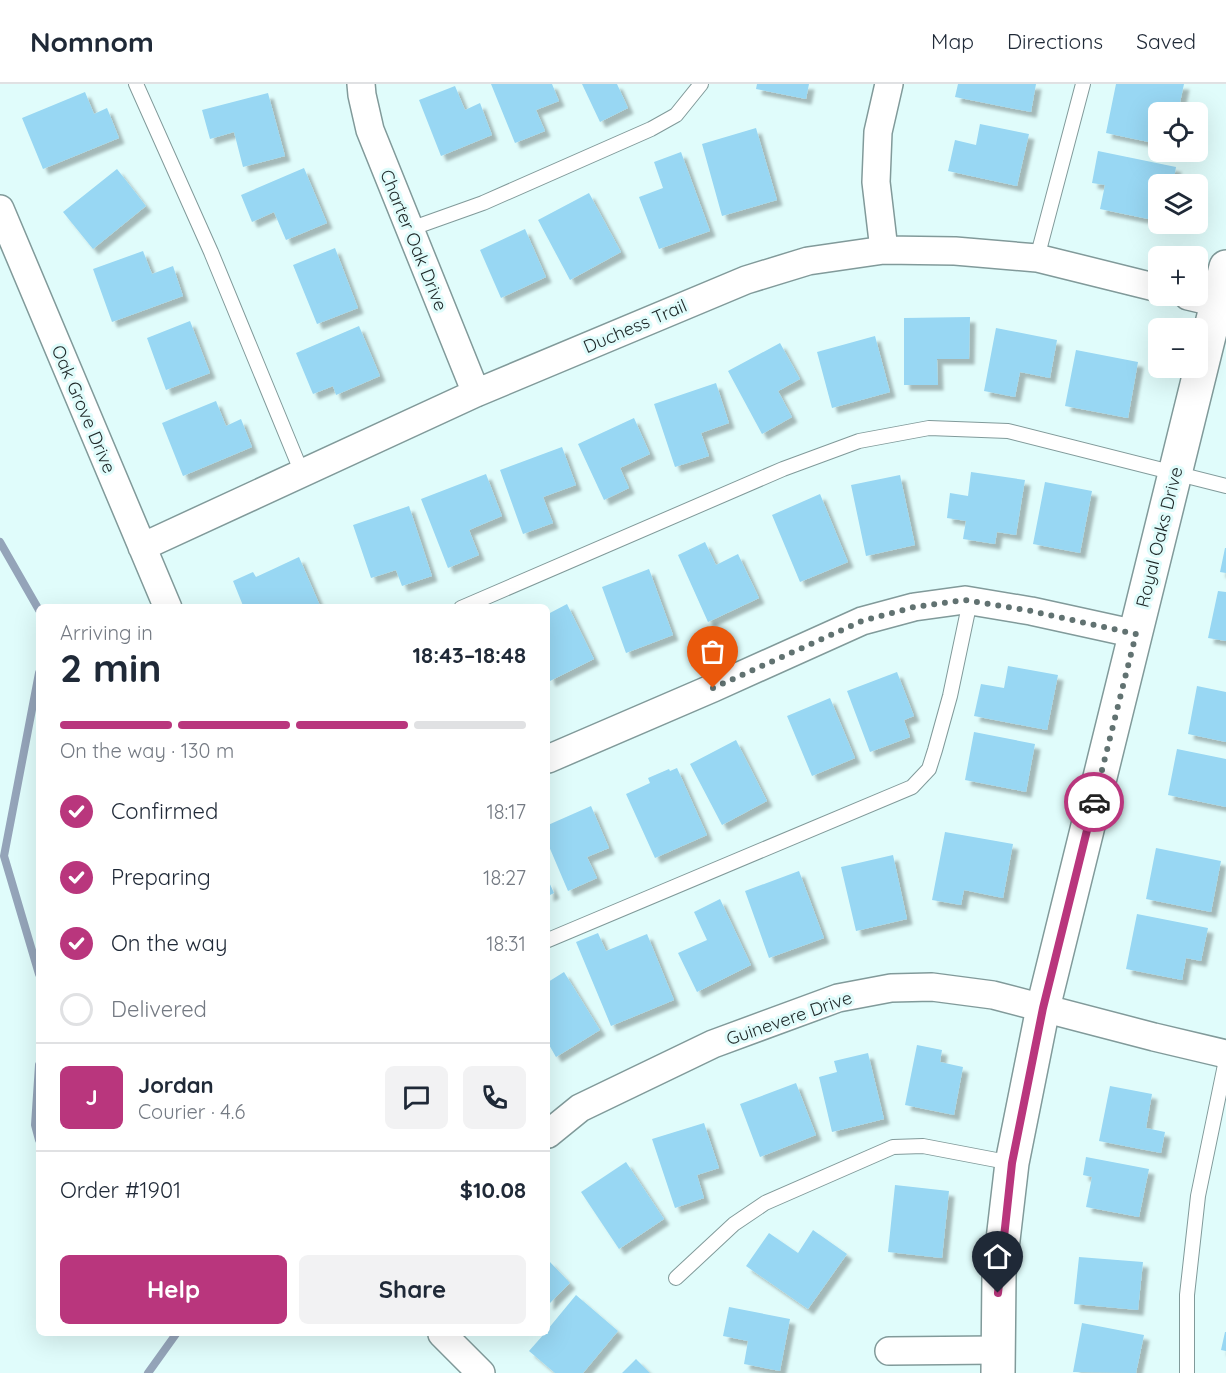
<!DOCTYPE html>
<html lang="en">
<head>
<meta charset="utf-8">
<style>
	:root { --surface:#fff; --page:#f2f2f3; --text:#1f2937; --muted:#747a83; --line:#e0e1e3; --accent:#b9367d }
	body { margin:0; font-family:Quicksand,sans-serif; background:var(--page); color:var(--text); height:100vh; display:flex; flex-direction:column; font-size:22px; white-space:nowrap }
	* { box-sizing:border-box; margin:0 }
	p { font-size:20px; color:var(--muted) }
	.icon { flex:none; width:33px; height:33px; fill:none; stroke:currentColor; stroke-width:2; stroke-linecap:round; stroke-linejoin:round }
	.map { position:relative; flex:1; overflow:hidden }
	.side { position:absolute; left:36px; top:520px; width:514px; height:732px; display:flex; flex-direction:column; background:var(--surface); border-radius:9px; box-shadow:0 6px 24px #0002 }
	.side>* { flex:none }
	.controls { position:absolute; left:1148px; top:18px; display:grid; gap:12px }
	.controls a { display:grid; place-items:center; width:60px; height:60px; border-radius:9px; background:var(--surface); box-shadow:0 6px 24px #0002; font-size:30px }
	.pin { position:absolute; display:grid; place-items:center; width:51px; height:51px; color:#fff; margin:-62px -26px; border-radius:50% 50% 50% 0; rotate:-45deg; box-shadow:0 0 6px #0007 }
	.pin .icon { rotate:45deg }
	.courier { position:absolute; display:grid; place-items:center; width:60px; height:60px; margin:-30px; border:4px solid #b9367d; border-radius:50%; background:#fff; color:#222; box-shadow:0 2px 8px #0007 }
	.summary em { font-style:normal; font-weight:700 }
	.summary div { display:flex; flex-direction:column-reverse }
	.summary { display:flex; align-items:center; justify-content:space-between; height:102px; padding:0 24px }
	h1 { font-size:39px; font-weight:700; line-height:45px }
	.bar { display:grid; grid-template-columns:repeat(4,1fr); gap:9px 6px; align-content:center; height:72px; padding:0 24px }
	.bar i { height:8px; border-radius:4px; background:var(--line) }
	.bar .current { background:var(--accent) }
	.bar p { grid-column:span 4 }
	.line { display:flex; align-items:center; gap:15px; padding:0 24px; border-top:2px solid var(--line) }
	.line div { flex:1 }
	.round { display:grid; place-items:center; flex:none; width:63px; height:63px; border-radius:9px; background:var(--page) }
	ol { padding:0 24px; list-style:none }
	li { display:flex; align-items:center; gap:18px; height:66px }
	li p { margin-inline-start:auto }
	li .icon { padding:6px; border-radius:50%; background:var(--accent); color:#fff; stroke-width:4 }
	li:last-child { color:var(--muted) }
	li i { width:33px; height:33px; border:3px solid var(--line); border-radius:50% }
	.cta { display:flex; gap:12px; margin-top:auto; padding:12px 24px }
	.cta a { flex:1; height:69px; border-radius:9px; background:var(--accent); color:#fff; font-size:24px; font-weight:700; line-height:69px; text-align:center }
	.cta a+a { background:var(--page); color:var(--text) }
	header { display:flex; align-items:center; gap:36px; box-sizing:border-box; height:84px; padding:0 30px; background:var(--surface); border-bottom:2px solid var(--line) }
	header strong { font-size:28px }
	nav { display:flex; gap:33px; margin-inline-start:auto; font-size:21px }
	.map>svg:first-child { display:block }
</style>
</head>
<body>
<header>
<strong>Nomnom</strong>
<nav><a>Map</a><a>Directions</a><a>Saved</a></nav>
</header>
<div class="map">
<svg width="1226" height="1289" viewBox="0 0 1226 1289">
	<defs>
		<filter id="shadow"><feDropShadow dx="5.5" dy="5.5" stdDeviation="1.5" flood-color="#0004"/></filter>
	</defs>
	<rect width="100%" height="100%" fill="#e0fcfb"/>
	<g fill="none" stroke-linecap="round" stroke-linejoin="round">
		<path stroke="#94a4b9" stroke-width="8" d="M 0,458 L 39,526
			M 39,589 L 4,772 L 39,890
			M 39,981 L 35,1041 L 39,1056
			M 148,1289 L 176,1250"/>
	</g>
	<path fill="#98d7f3" filter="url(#shadow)" d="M 491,0 L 552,0 L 559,17 L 536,26 L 545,47 L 515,59 Z
		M 582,0 L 617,0 L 628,24 L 600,38 Z
		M 757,0 L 809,0 L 806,15 L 756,5 Z
		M 958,0 L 1036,0 L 1031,28 L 955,13 Z
		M 1116,0 L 1184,0 L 1178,28 L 1158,28 L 1158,60 L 1106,49 Z
		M 455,2 L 465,26 L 480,19 L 492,51 L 441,72 L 419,16 Z
		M 85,8 L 94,30 L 107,24 L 119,54 L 43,85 L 22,34 Z
		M 268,9 L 285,72 L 243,83 L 234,48 L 210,55 L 202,26 Z
		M 980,40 L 1029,50 L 1017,102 L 948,87 L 955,56 L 976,61 Z
		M 756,44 L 777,116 L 722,132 L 702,60 Z
		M 1098,67 L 1176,83 L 1173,100 L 1158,100 L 1158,137 L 1100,125 L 1105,101 L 1092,99 Z
		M 681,68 L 710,147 L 659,165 L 639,113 L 663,104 L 654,78 Z
		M 304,84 L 327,139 L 286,156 L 274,128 L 252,138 L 241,111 Z
		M 117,85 L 146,122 L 93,165 L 63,128 Z
		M 589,109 L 621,168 L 570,196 L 538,136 Z
		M 525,145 L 546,193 L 501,214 L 480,166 Z
		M 335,164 L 358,224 L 317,240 L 293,181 Z
		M 143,167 L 152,190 L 173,182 L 183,212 L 112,238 L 93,185 Z
		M 970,233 L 969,275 L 937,275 L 938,301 L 904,301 L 904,234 Z
		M 190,237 L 210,289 L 166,306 L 147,254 Z
		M 359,242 L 380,292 L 336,311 L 333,302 L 313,310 L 296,269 Z
		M 996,244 L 1057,256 L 1050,294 L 1020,288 L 1015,313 L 984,307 Z
		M 875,252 L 890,308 L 832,324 L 817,268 Z
		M 780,259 L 800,295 L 778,307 L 792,333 L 762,350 L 728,287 Z
		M 1076,266 L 1138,278 L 1128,334 L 1065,322 Z
		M 716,299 L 729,339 L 701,349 L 709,372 L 675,383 L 654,320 Z
		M 216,317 L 226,342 L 241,335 L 252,363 L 183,392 L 162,339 Z
		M 634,334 L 650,370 L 620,384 L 629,404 L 604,416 L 578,360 Z
		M 562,363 L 576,401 L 543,413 L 553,439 L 523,450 L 500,386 Z
		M 971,388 L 1025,396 L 1016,451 L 997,448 L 995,460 L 963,455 L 966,437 L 947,434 L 950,409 L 968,412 Z
		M 486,390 L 502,432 L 469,446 L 479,471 L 448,484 L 421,415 Z
		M 900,391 L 915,461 L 866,472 L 851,401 Z
		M 1045,398 L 1092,407 L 1080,469 L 1033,460 Z
		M 820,410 L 848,478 L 800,498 L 772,431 Z
		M 409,422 L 432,492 L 402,502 L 396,486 L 371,494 L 353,441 Z
		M 705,458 L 716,481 L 738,470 L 759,514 L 708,538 L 678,471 Z
		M 1225,464 L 1226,464 L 1226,489 L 1220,488 Z
		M 299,473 L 321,524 L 244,524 L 233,497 L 253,488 L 256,493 Z
		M 649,485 L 673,551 L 626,569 L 602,503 Z
		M 1218,507 L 1226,508 L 1226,557 L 1208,554 Z
		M 567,520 L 594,575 L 550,597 L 548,591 L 548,530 Z
		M 1008,582 L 1058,591 L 1047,646 L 974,632 L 981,600 L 1004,604 Z
		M 897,588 L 914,632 L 904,636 L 910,653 L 870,668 L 847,607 Z
		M 1197,602 L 1226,608 L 1226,658 L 1188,650 Z
		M 830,614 L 855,674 L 812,692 L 787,632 Z
		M 974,648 L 1035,660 L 1026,708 L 965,696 Z
		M 736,656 L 767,717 L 722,741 L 690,680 Z
		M 1177,665 L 1226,675 L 1226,723 L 1168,711 Z
		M 677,684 L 707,751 L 655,774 L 626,710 L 650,699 L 648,694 L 669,685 L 670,687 Z
		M 591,722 L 609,764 L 587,773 L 597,794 L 568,807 L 548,760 L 548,741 Z
		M 945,748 L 1013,760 L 1003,814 L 964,806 L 961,821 L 932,816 Z
		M 1156,764 L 1221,777 L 1211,828 L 1146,815 Z
		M 893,771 L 907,835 L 856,847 L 841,783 Z
		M 799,787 L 824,854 L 769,874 L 745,807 Z
		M 548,796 L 554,809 L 548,812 Z
		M 720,815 L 751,881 L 697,908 L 678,869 L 707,856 L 694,828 Z
		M 1137,830 L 1208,844 L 1201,877 L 1186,874 L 1182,896 L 1126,885 Z
		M 598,849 L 606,867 L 647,850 L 674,916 L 611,942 L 576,858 Z
		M 564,888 L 600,946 L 556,973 L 548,959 L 548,898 Z
		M 917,961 L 942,966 L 940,978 L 963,983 L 954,1031 L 905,1021 Z
		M 868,969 L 884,1035 L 832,1048 L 819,993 L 837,988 L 834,977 Z
		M 796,999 L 816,1051 L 760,1073 L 740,1020 Z
		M 1110,1002 L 1152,1010 L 1146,1044 L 1165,1048 L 1161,1069 L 1099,1057 Z
		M 704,1039 L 719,1084 L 697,1091 L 704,1114 L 675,1124 L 652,1055 Z
		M 1086,1073 L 1149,1085 L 1139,1133 L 1086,1123 L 1092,1093 L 1083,1091 Z
		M 626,1078 L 664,1135 L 619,1165 L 581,1108 Z
		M 895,1101 L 949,1107 L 942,1174 L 888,1168 Z
		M 813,1146 L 847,1170 L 808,1225 L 746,1182 L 769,1149 L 798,1169 Z
		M 1079,1173 L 1143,1178 L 1138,1226 L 1074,1220 Z
		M 549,1177 L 570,1199 L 548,1221 L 548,1178 Z
		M 576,1211 L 618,1247 L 583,1289 L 555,1289 L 529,1267 L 544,1250 L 548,1250 L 548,1245 Z
		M 729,1223 L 790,1235 L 780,1287 L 744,1280 L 748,1257 L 723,1252 Z
		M 1082,1239 L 1144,1251 L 1136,1289 L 1073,1288 Z
		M 1225,1248 L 1226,1248 L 1226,1267 L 1221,1266 Z
		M 636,1275 L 650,1289 L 622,1289 Z"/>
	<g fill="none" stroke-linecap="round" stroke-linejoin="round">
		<g stroke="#819a9a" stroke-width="16">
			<path id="service" d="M 136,0 L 211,168 L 302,389
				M 410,145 L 483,119 L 651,45 L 676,31 L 701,0
				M 1037,174 L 1083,0
				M 461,524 L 783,385 L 859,357 L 929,344 L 1008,347 L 1226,402
				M 548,856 L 912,703 L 929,685 L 935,666 L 950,612 L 970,517
				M 676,1194 L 734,1140 L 765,1119 L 893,1063 L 923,1062 L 1012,1079
				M 1187,1289 L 1187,1211 L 1198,1112 L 1226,976"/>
		</g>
		<g stroke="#819a9a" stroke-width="30">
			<path id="minor" d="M 361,0 L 362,11 L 370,46 L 476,309
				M 0,125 L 168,524
				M 884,166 L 876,98 L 878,48 L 889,0
				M 1188,212 L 1226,221
				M 142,463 L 476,309 L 746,196 L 808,177 L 884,166 L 955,167 L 1037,174 L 1158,204
				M 548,675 L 713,604 L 862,537 L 914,523 L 965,516 L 1031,527 L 1136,550
				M 548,1050 L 580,1024 L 713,960 L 838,914 L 891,904 L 932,903 L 993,911 L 1154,953 L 1226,970
				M 442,1250 L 481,1289
				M 889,1267 L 997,1266"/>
		</g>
		<g stroke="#819a9a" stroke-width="36">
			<path id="tertiary" d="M 998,1289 L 999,1190 L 1012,1079 L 1043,924 L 1226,183"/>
		</g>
		<use href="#service" stroke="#fff" stroke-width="14"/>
		<use href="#minor" stroke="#fff" stroke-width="27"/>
		<use href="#tertiary" stroke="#fff" stroke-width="33"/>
	</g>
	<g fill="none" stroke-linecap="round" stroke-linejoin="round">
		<path stroke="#617271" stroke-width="6" stroke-dasharray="0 10.8" d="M 713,604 L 862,537 L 914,523 L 964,516 L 1031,527 L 1136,550 L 1094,718"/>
		<path stroke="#b9367d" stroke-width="8" d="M 998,1209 L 1012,1079 L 1043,924 L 1094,718"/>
	</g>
	<g text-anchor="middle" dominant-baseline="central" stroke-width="6" stroke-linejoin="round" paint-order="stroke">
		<g font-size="18" fill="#1d2727" stroke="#e0fcfb">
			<text transform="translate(414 156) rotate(68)">Charter Oak Drive</text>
			<text transform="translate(635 242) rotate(-23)">Duchess Trail</text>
			<text transform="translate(84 325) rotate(67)">Oak Grove Drive</text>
			<text transform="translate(1159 453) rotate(-76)">Royal Oaks Drive</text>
			<text transform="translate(789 934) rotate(-19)">Guinevere Drive</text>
		</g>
	</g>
</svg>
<div class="controls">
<a><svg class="icon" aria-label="locate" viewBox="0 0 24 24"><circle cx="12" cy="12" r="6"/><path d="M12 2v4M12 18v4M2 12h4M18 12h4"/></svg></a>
<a><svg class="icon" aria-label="layers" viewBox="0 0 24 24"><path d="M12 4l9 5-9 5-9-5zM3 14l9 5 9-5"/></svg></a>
<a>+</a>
<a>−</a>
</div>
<div class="pin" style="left:713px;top:604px;background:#ea580c"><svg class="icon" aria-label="bag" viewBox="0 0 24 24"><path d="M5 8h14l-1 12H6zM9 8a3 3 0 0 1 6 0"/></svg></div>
<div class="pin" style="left:998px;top:1209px;background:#1f2937"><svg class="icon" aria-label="home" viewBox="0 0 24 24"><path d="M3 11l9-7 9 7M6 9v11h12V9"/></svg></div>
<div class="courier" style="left:1094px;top:718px"><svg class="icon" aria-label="car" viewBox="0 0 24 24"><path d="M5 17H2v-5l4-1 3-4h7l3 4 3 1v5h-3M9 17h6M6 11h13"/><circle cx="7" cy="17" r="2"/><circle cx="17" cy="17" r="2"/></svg></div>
<section class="side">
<div class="summary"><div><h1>2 min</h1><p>Arriving in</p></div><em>18:43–18:48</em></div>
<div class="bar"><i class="current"></i><i class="current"></i><i class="current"></i><i></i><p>On the way · 130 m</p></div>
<ol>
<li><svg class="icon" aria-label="check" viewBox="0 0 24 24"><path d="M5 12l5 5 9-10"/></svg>Confirmed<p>18:17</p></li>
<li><svg class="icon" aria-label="check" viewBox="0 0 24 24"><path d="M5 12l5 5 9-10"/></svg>Preparing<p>18:27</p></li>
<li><svg class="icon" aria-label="check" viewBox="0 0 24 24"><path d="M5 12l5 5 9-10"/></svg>On the way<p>18:31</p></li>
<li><i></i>Delivered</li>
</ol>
<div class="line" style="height:108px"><b class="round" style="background:var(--accent);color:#fff">J</b><div><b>Jordan</b><p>Courier · 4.6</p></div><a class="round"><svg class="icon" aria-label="chat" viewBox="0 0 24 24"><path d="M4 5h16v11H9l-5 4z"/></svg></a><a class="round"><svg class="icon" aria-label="phone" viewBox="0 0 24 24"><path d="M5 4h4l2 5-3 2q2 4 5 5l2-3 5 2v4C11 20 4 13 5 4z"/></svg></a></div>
<div class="line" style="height:78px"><div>Order #1901</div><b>$10.08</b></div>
<div class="cta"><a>Help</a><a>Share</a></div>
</section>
</div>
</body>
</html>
